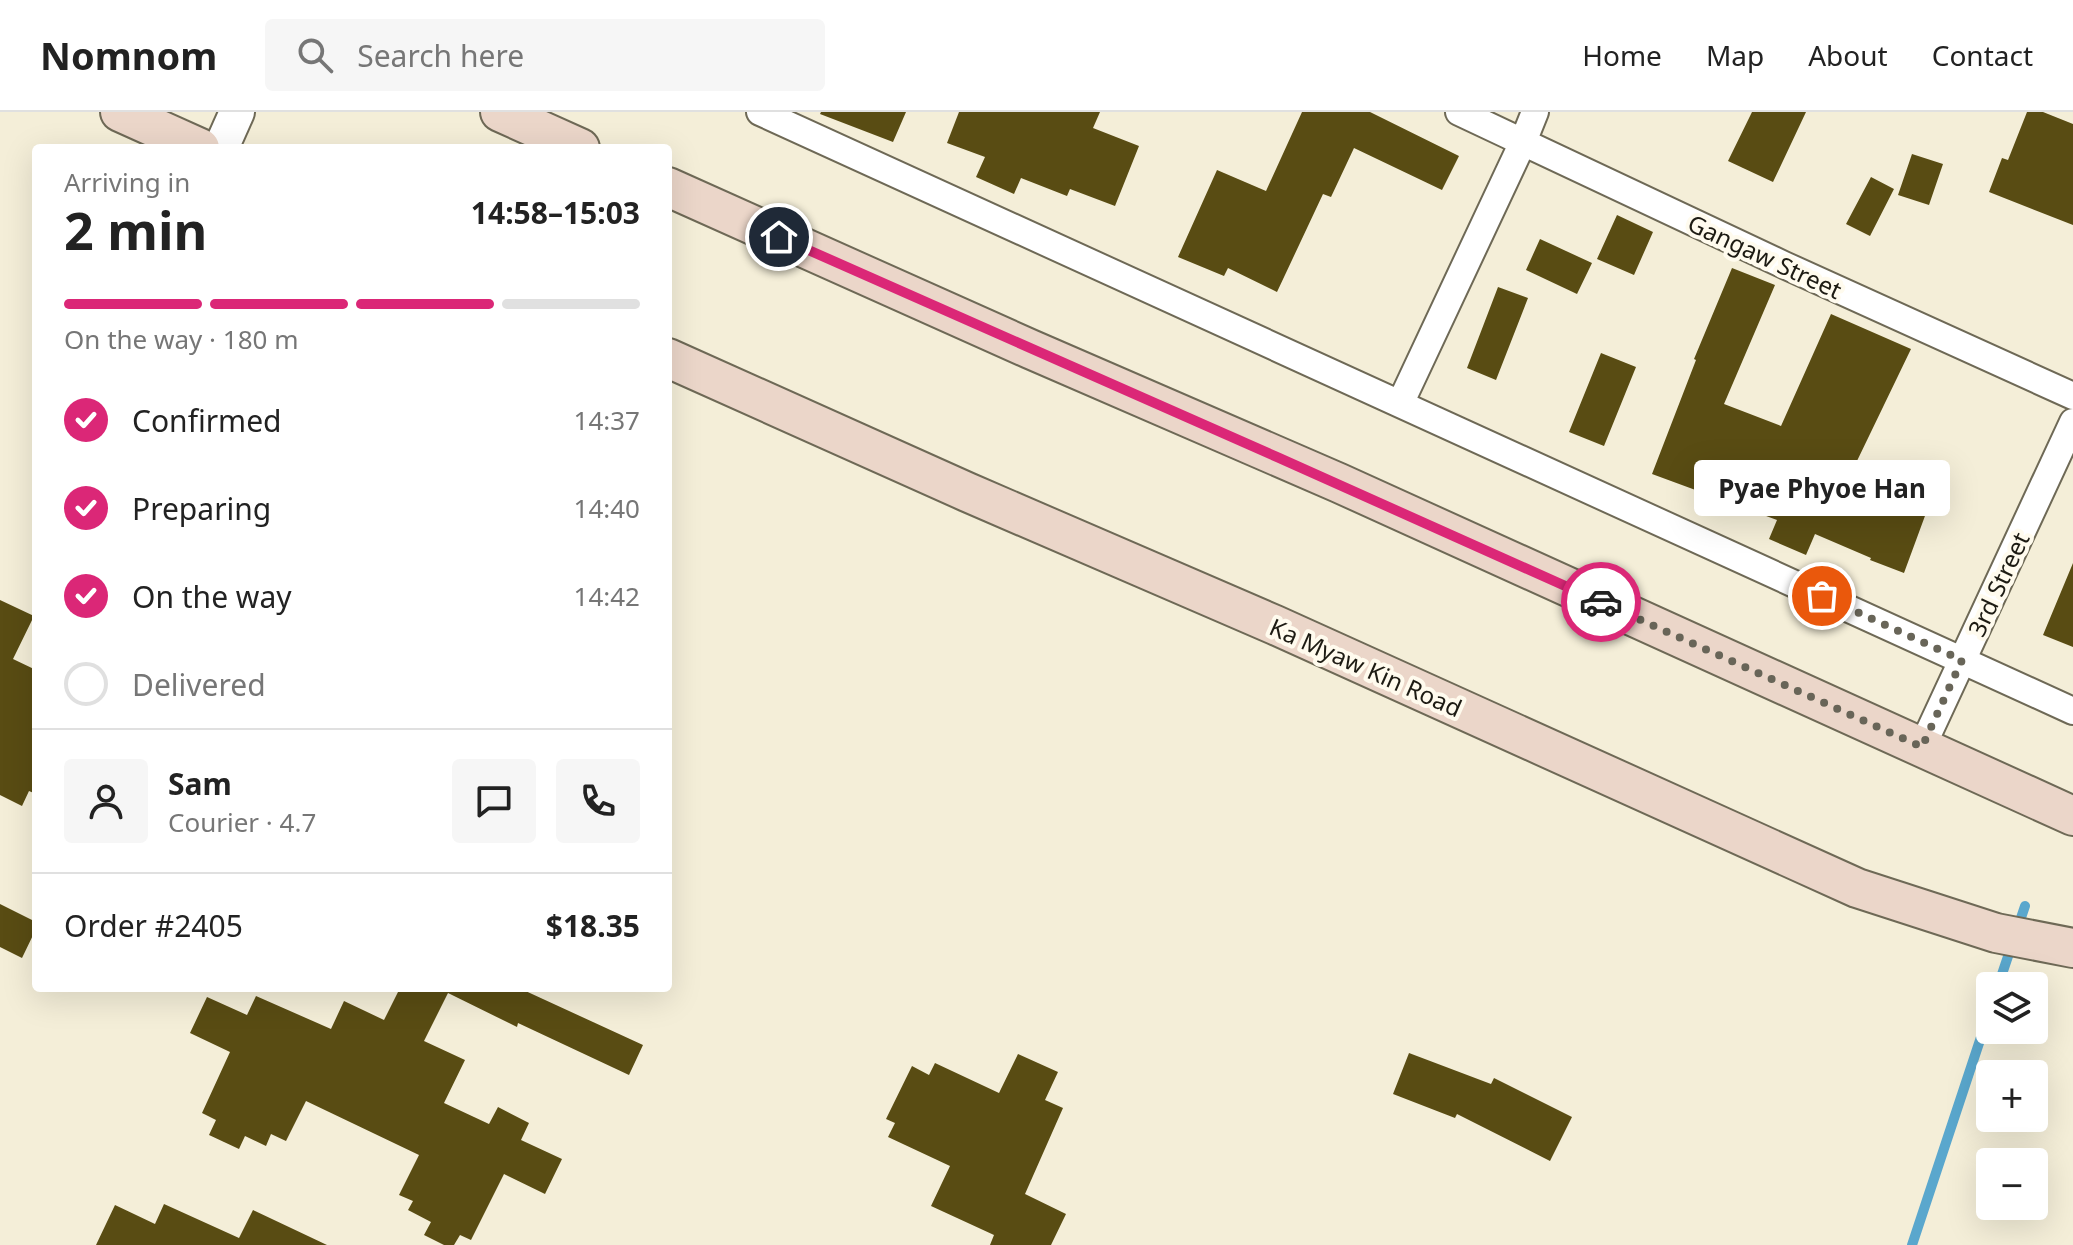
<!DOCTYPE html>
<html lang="en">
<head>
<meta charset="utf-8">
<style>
	:root { --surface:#fff; --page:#f6f6f6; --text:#222; --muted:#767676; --line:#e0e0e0; --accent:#db2777 }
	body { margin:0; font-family:"Noto Sans",sans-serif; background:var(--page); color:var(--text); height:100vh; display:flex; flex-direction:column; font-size:30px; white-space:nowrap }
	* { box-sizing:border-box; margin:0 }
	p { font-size:26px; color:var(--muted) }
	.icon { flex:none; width:44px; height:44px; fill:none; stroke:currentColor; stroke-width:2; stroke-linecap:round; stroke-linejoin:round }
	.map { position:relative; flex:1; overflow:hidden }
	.details { position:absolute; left:32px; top:32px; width:640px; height:848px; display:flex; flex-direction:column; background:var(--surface); border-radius:8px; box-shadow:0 8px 32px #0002 }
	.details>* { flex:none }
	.buttons { position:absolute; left:1976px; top:860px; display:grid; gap:16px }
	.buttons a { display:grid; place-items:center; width:72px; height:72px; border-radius:8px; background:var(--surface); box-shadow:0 8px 32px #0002; font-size:40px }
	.pin { position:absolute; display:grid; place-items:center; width:68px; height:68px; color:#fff; margin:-34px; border:4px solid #fff; border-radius:50%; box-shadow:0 2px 8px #0007 }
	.courier { position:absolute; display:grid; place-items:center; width:80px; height:80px; margin:-40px; border:6px solid #db2777; border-radius:50%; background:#fff; color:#222; box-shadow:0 2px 10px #0007 }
	.bubble { position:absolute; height:56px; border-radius:8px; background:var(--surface); box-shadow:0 8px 32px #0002; font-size:26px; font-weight:700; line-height:56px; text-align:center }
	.head em { font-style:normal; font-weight:700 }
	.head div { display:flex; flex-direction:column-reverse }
	.head { display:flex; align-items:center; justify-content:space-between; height:136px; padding:0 32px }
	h1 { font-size:52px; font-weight:700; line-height:60px }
	.bar { display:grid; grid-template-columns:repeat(4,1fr); gap:12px 8px; align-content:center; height:96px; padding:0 32px }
	.bar i { height:10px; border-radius:6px; background:var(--line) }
	.bar .active { background:var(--accent) }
	.bar p { grid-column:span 4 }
	.line { display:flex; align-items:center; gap:20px; padding:0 32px; border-top:2px solid var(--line) }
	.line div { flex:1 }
	.round { display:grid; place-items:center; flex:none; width:84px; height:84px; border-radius:8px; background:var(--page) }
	ol { padding:0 32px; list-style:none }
	li { display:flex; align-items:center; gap:24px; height:88px }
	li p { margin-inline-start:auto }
	li .icon { padding:8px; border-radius:50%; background:var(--accent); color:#fff; stroke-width:4 }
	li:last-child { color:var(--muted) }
	li i { width:44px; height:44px; border:4px solid var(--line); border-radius:50% }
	header { display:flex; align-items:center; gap:48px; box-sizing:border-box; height:112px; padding:0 40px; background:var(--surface); border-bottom:2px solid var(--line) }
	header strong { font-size:38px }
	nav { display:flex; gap:44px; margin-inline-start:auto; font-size:28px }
	.search { width:560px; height:72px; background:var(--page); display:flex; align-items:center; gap:20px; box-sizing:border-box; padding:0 28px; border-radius:8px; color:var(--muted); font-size:30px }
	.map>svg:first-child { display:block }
</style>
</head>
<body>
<header>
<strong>Nomnom</strong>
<div class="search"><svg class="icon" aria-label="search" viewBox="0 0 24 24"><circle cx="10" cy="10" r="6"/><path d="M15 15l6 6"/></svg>Search here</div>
<nav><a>Home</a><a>Map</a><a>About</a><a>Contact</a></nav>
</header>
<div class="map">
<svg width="2073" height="1133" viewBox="0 0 2073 1133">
	<rect width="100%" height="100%" fill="#f4eed8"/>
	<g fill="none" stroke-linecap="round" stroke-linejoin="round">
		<path stroke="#5aa7cd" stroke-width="10" d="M 1998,874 L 2025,794
			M 1912,1133 L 1990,898"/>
	</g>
	<path fill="#594c13" d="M 821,0 L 906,0 L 893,30 L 820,2 Z
		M 959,0 L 1100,0 L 1093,16 L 1139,34 L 1115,94 L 1070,77 L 1067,84 L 1021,66 L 1014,82 L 976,65 L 985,45 L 947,31 Z
		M 1302,0 L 1370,0 L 1459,44 L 1442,78 L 1354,36 L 1331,85 L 1323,82 L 1277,180 L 1228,156 L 1224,164 L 1178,145 L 1217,58 L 1266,79 Z
		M 1752,0 L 1806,0 L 1773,70 L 1728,49 Z
		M 2027,0 L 2043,0 L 2073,12 L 2073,113 L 1989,80 L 2002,46 L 2008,48 Z
		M 1912,42 L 1943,52 L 1929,93 L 1898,83 Z
		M 1871,65 L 1894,77 L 1870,124 L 1846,112 Z
		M 1617,103 L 1653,120 L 1634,163 L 1597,147 Z
		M 1540,127 L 1592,151 L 1577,182 L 1526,158 Z
		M 1732,156 L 1775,173 L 1724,292 L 1781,314 L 1831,202 L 1911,237 L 1856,351 L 1893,367 L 1888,378 L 1929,393 L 1904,461 L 1870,448 L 1871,446 L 1815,422 L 1806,443 L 1769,427 L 1777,408 L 1652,362 L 1696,248 L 1694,247 Z
		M 1498,175 L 1528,186 L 1496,268 L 1467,256 Z
		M 1601,241 L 1636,255 L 1604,334 L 1569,320 Z
		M 2073,451 L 2073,535 L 2043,523 Z
		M 0,488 L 34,504 L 13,547 L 36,558 L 36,682 L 29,679 L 22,694 L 0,683 Z
		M 0,792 L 36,810 L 36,817 L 22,846 L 0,835 Z
		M 400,876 L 519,876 L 643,933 L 629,963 L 518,911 L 517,915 L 448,881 L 424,929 L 465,948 L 444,991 L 489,1012 L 498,995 L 529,1011 L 521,1028 L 562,1047 L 545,1082 L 504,1062 L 471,1128 L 460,1123 L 454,1133 L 444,1133 L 424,1123 L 431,1110 L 408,1098 L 413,1089 L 399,1083 L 419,1043 L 306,989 L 286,1029 L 271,1022 L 266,1034 L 245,1024 L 239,1037 L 209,1023 L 216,1008 L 202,1001 L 230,940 L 190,921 L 207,885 L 247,903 L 256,884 L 331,917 L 344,889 L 384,908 Z
		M 1409,941 L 1491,972 L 1494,966 L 1572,1005 L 1550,1049 L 1457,1002 L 1455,1006 L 1393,982 Z
		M 1018,942 L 1058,960 L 1045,988 L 1063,996 L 1025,1082 L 1066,1102 L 1051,1133 L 990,1133 L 994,1123 L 931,1094 L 950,1054 L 888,1025 L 895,1011 L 886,1007 L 912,954 L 929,963 L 935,951 L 999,981 Z
		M 164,1092 L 239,1126 L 253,1098 L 327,1133 L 96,1133 L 115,1093 L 155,1112 Z"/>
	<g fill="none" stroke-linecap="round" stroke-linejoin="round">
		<g stroke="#6e6956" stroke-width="30">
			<path id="minor" d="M 760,0 L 2073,599
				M 1459,0 L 1784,153 L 2073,284
				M 1400,292 L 1523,30 L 1535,0
				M 1922,635 L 2073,310"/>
		</g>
		<g stroke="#6e6956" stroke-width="38">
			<path id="tertiary" d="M 221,36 L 237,0"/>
		</g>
		<g stroke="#6e6956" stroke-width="42">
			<path id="secondary" d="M 120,0 L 200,36
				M 500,0 L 580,36
				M 668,75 L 1030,237 L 1339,371 L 2073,704
				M 668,246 L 967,380 L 1275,513 L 1857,776 L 1996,821 L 2073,836"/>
		</g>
		<use href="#minor" stroke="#fff" stroke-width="26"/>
		<use href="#tertiary" stroke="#fff" stroke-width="34"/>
		<use href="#secondary" stroke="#ebd6c9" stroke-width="38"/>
	</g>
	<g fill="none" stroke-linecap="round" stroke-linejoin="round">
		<path stroke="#686558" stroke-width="8" stroke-dasharray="0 14.4" d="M 1601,490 L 1922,635 L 1962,548 L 1822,484"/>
		<path stroke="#db2777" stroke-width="10" d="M 779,125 C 1053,247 1328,366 1601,490"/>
	</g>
	<g text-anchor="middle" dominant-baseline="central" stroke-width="8" stroke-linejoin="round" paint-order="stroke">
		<g font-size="24" fill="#1d1b13" stroke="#fffbee">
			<text transform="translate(1765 144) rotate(25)">Gangaw Street</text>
			<text transform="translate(1998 472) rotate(-65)">3rd Street</text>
			<text transform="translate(1366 555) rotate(24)">Ka Myaw Kin Road</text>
		</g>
	</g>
</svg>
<div class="buttons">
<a><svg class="icon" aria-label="layers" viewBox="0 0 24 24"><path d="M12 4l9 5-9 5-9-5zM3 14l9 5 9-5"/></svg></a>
<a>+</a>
<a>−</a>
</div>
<div class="pin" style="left:1822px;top:484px;background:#ea580c"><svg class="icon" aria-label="bag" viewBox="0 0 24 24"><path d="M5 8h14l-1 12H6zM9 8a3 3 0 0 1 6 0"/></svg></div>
<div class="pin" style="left:779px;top:125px;background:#1f2937"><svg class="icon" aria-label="home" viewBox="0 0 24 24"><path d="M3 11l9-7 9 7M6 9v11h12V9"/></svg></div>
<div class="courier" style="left:1601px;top:490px"><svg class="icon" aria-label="car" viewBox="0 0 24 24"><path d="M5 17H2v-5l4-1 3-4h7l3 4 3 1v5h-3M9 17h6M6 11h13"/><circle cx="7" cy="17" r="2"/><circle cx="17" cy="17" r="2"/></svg></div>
<div class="bubble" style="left:1694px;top:348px;width:256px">Pyae Phyoe Han</div>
<section class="details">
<div class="head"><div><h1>2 min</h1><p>Arriving in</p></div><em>14:58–15:03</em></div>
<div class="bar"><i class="active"></i><i class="active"></i><i class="active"></i><i></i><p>On the way · 180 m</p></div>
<ol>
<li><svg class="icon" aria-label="check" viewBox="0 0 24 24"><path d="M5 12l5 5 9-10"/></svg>Confirmed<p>14:37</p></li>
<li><svg class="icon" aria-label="check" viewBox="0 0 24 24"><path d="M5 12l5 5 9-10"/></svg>Preparing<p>14:40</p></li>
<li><svg class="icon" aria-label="check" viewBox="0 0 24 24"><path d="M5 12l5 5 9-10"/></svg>On the way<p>14:42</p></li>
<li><i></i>Delivered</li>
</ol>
<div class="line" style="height:144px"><a class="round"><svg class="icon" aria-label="person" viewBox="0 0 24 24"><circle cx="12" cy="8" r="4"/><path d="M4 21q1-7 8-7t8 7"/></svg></a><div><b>Sam</b><p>Courier · 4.7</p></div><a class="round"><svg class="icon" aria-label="chat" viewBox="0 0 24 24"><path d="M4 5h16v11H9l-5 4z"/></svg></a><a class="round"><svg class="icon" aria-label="phone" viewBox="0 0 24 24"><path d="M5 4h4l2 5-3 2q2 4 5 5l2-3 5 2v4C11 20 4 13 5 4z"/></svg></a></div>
<div class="line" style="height:104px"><div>Order #2405</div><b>$18.35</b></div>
</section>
</div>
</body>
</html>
